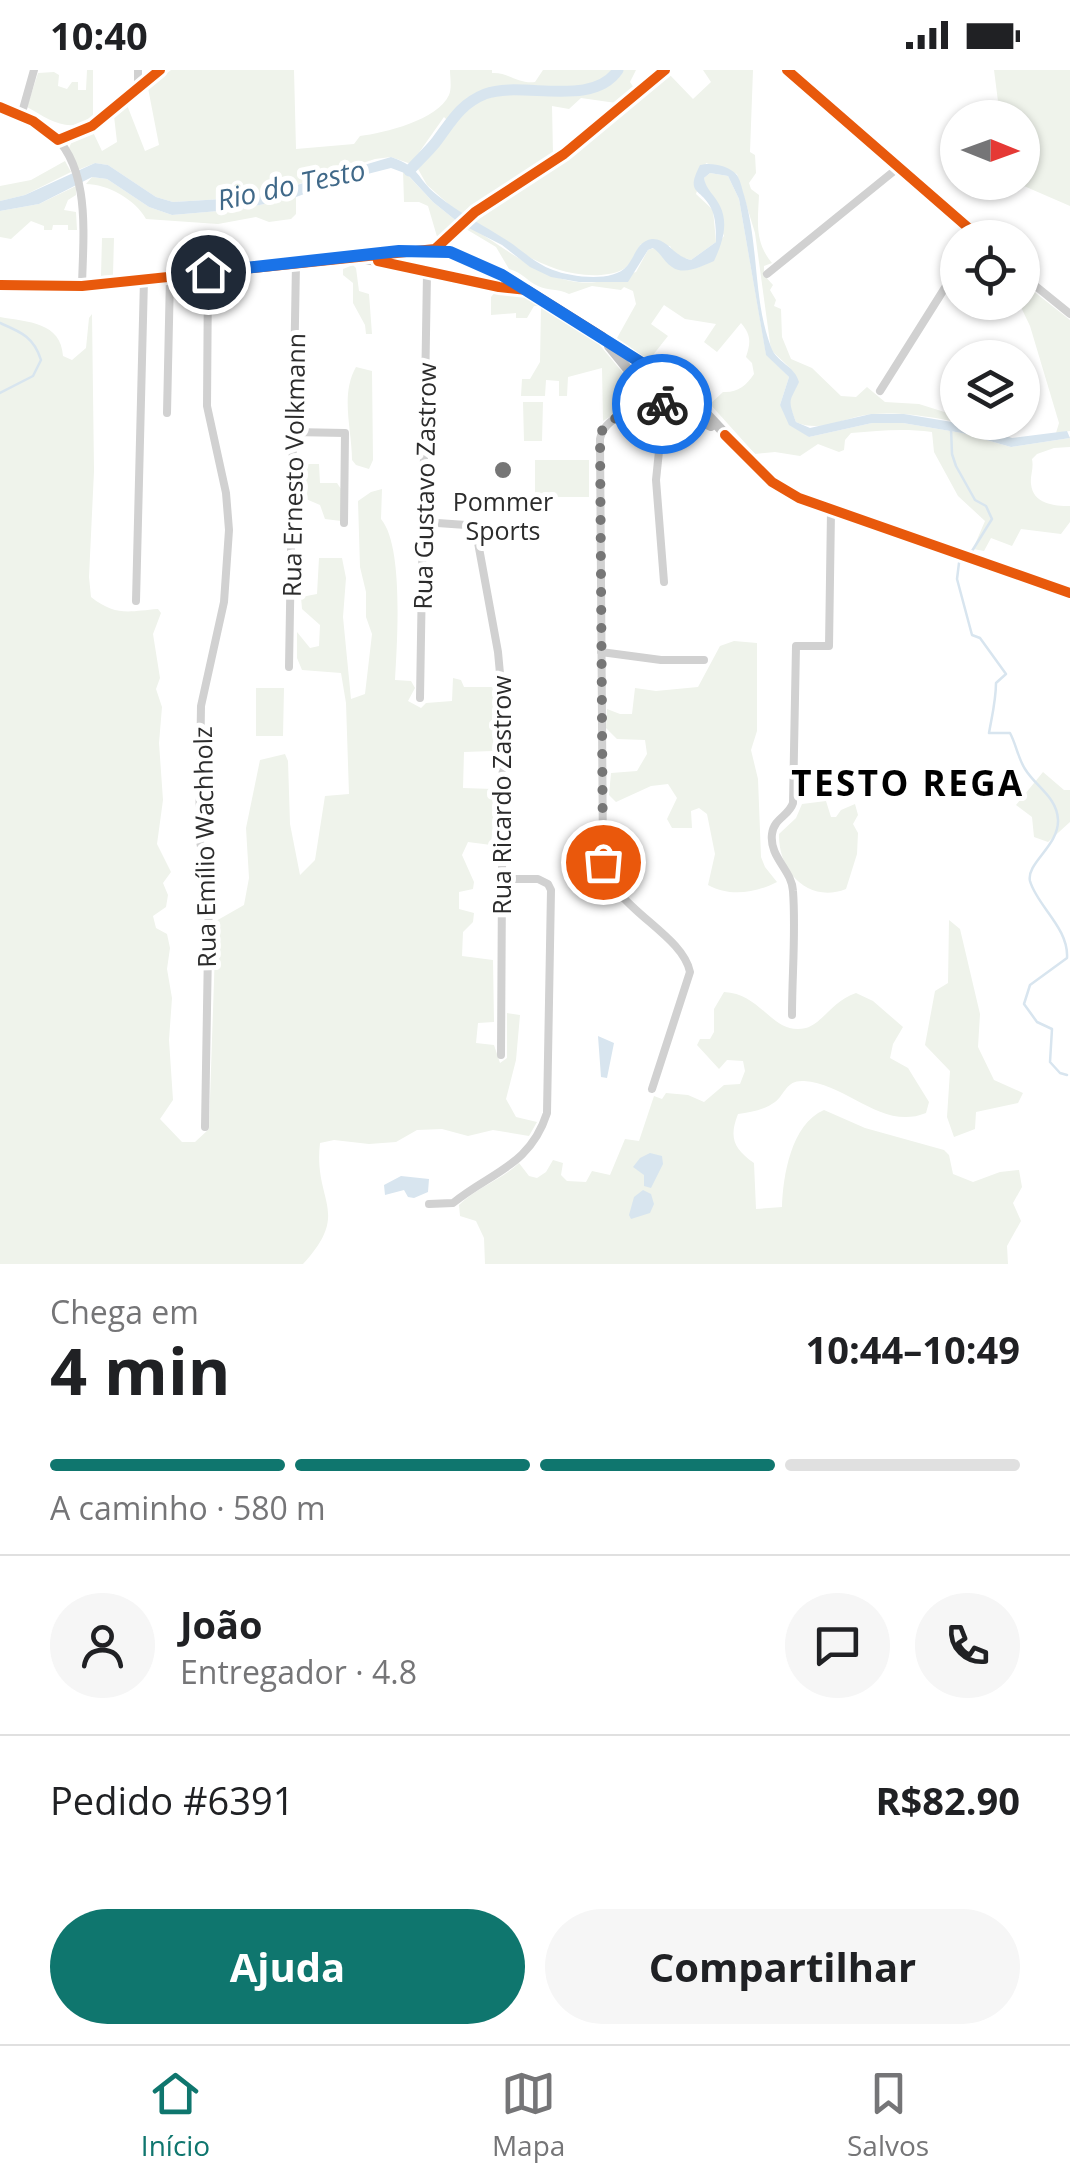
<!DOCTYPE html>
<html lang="pt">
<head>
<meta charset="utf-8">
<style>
	:root { --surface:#fff; --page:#f6f6f6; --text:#202124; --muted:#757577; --line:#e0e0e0; --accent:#0f766e }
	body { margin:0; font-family:"Open Sans",sans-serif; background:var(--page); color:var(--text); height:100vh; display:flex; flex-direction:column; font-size:38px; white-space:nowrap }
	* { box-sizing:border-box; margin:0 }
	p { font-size:32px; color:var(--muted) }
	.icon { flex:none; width:55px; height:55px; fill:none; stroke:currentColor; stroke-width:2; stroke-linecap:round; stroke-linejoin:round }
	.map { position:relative; height:1194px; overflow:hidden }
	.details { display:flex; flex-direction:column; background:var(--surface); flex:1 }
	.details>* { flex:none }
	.needle { width:65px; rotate:91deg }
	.fabs { position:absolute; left:940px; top:30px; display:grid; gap:20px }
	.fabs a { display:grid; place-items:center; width:100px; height:100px; border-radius:50%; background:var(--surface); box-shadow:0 2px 8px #0004; font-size:50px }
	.pin { position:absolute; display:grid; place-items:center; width:85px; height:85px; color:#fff; margin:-42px; border:5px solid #fff; border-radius:50%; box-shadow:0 2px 10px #0007 }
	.courier { position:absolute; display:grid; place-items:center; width:100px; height:100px; margin:-50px; border:8px solid #1a73e8; border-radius:50%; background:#fff; color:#222; box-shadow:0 2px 12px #0007 }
	.summary em { font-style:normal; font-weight:700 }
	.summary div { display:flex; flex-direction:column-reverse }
	.summary { display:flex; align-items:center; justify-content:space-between; height:170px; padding:0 50px }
	h1 { font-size:65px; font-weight:700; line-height:75px }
	.bar { display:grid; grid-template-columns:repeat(4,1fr); gap:15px 10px; align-content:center; height:120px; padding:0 50px }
	.bar i { height:12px; border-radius:8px; background:var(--line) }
	.bar .active { background:var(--accent) }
	.bar p { grid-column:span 4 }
	.line { display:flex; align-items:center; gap:25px; padding:0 50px; border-top:2px solid var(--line) }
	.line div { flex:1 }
	.round { display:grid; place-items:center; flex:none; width:105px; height:105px; border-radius:52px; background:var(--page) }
	.cta { display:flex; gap:20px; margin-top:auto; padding:20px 50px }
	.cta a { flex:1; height:115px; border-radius:60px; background:var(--accent); color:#fff; font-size:40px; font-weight:700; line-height:115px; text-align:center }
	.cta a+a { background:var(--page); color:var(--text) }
	.status { display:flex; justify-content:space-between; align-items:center; height:70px; padding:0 50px; background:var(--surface); direction:ltr }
	.status svg { height:28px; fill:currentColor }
	.dock { display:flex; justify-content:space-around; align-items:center; height:140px; border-top:2px solid var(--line); background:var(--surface); font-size:28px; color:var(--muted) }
	.dock a { display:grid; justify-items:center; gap:5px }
	.dock .active { color:var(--accent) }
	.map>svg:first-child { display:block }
</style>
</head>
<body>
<div class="status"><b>10:40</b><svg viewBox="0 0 49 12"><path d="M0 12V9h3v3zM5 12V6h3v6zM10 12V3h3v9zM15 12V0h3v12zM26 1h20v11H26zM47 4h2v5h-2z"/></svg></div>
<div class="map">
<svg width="1070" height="1194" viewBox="0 0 1070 1194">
	<rect width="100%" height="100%" fill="#fff"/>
	<path fill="#eff3eb" d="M 87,0 L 93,0 L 93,48 C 68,64 50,50 27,37 L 38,3 L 54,2 L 59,5 L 58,16 L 67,19 L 72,12 L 78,12 L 78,20 L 86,20 Z
		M 171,0 L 294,0 L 296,79 L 354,74 L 360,66 C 384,63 438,50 449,25 C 452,18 450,7 450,0 L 492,0 L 492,3 C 508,2 518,14 535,12 L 543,0 L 636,0 L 630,12 L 634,18 L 616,33 L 581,28 L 569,39 L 552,36 L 553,84 L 463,147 L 427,115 L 418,99 L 440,75 L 452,55 L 444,47 L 411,94 L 391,87 L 375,89 L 290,117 L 239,128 L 173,132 L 156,127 L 108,95 L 95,93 L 78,100 L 69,78 L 72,71 L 92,60 L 102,81 L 117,72 L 114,46 L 127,35 L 145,81 L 159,75 L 148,18 Z
		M 703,0 L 753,0 L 750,82 L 755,85 L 756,103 L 749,113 L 751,119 L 759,125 C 758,150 754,172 772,193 L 764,196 L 764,205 L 773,215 L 770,220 L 776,230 L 774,236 L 781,239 L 782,267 L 791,289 L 812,298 L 841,326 L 856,327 L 867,317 L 885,332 L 919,334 L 957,346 L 958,352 L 977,353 L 984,359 C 953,350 906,341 873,344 C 846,346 822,364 796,352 L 789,334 L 790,323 L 796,318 L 790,298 L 771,280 L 755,163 L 737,104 L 706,93 L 696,124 L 713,140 L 716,172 L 691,190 L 675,185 L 670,176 L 641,174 C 637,180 634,188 629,194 C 623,202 611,204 601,205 C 551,208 515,178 473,153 L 553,98 L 669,4 L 693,29 L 711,12 Z
		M 994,0 L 1070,0 L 1070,136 L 1017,113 L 1022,112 L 1022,48 L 1000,47 Z
		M 65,91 L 71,102 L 25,125 L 0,131 L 0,116 L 31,110 Z
		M 403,100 L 433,132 L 459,153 L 438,170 L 428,136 L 419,132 L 404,132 Z
		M 710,103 L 728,106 L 739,129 L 766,284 L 789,307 L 780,335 L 809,367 L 872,353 L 903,353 L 962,363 L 1011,377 L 1070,368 L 1070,377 L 1054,378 L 1037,384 L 1032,389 C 1034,399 1030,405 1031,414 C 1033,434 1054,436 1070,436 L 1070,452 L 1061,464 L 1021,459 L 1012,476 L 991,468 L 984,481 L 973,479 L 985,451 L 958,426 L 934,382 L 932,362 C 901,358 879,361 851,363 L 845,370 L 844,380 L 839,382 L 818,374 L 800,386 L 775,382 L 755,384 L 710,334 L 723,322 C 737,323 746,316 754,304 L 752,293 L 746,287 C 751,272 751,265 741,253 L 717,282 L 704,272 L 716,254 L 685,249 L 664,235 L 651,254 L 668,266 L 649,290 L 617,268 L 636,234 L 633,221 L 624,217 L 621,220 L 592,216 L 569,224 C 558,218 548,221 538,216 C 527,211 522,202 509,199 L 496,177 L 466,159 L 468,156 C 508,178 548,218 597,212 C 610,210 624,205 636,202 L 648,180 L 654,178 C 675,193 669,204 700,197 L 724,166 L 705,115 L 704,108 Z
		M 92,107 L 107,109 L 149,137 L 172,145 L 242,139 L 296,127 L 296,144 L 291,149 L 269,152 L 256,147 L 218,154 L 146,149 C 135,129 107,114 86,114 Z
		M 76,116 L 76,125 L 68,130 L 64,140 L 76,142 L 77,160 L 68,160 L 68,155 L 53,155 L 52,160 L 44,160 L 44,156 L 31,151 L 11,169 L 0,167 L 0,141 L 39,134 Z
		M 102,168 L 114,168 L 113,205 L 101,206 Z
		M 353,195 L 356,198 L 359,221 L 369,224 L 372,264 L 366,264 L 365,255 L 353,233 L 353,213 L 343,205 L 343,199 Z
		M 1023,213 L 1070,250 L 1070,361 L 1056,363 L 1059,353 L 1030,256 L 1019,233 L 1022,232 Z
		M 497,220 L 521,223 L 598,273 L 629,310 L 632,324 L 629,335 L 603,351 L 602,298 L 568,307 L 567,326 L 559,326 L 559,311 L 546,310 L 545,326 L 521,326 L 522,309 L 530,309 L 540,292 L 541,236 L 534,236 L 527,248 L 516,248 L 516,243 L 491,245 L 491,227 Z
		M 92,244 L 94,401 L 89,507 L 91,527 C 116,547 130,541 158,539 L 161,543 L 153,564 L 160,608 L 156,619 L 162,637 L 159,673 L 163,730 L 157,774 L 171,802 L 163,813 L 168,825 L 166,837 L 153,846 L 156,858 L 167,864 L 170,878 L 167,899 L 172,928 L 169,970 L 173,1030 L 160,1049 L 182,1072 L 195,1072 L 209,1059 L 216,851 L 244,835 L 249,808 L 246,758 L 260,690 L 285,684 L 288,691 L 290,754 L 300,805 L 315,790 L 325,726 L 349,724 L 346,633 L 341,603 L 302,600 L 297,588 L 297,562 L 310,578 L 319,576 L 320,555 L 302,539 L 301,527 L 317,524 L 319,488 L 342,488 L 346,508 L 343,547 L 351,629 L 365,624 L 372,564 L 366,547 L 366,522 L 360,497 L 358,431 L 371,422 L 382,419 L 381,449 C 404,476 397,573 395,610 L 411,611 L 415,618 L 408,631 L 421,638 L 426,633 L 452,631 L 453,608 L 461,610 L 464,617 L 495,617 L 493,681 L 464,682 L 463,718 L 493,719 L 495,731 L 491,775 L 468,772 L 462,785 L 474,812 L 473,819 L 459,822 L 459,839 L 474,843 L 473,852 L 463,862 L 462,886 L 493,890 L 494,952 L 478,953 L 476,973 L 494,975 L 500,993 L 507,988 L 507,943 L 520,945 L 516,990 L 506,1029 L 516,1047 L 537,1052 L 529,1066 L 493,1060 L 468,1066 L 442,1059 L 417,1060 L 396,1072 L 369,1074 L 334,1070 L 320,1073 C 313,1132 352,1141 303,1194 L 0,1194 L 0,247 C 28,252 61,252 63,286 L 72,290 L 86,278 L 89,248 Z
		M 356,297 L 372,301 L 373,390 L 369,399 L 356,395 L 352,390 C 352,359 340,325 356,297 Z
		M 523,332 L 543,332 L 542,371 L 524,371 Z
		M 535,390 L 589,390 L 589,427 L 535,427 Z
		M 304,394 L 319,394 L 320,413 L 337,413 L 341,419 L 341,451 L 325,449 L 320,435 L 299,426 L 299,398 Z
		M 734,571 L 757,573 L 757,661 L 751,680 L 758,709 L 761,787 L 765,797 L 777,812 C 756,823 729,827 708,815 L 715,784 L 707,744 L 699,738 L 691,741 L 692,758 L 672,758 L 667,749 L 677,728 L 668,714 L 651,716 L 616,732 L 609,725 L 611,703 L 637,701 L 647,684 L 645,670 L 617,669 L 606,658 L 607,639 L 620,644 L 632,644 L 635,618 L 656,621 L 698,617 L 720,576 Z
		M 256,618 L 284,618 L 283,666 L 256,666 Z
		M 1043,702 L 1064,720 L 1070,720 L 1070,752 L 1048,772 L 1034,767 L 1032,747 L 1016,735 Z
		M 826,731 L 831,747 L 836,747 L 841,740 L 855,734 L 858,745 L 853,754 L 858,763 L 857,784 L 846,819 C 808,834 778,801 779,764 L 796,748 L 802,734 Z
		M 949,850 L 960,859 L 980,944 L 978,977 L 994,1010 L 1023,1023 L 1018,1033 L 976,1042 L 975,1059 L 954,1067 L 947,1047 L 950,1001 L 925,975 L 935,921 L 948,913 Z
		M 724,922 C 763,924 772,966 806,958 C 823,953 832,931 856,923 L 873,931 L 903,957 L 893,974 L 890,988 L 908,998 L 929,1032 L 926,1043 C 882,1061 848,1014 804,1011 C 786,1010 786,1023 775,1032 C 764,1040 751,1042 738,1044 C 729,1067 733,1078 754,1093 L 756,1139 L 782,1137 C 783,1106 791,1054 824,1040 L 865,1058 L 944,1080 L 949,1085 L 953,1104 L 973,1112 L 1000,1102 L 1019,1100 L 1022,1117 L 1013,1133 L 1021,1151 L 1007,1176 L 1008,1194 L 485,1194 L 484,1168 L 476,1151 L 460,1146 L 459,1135 C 477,1117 500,1111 519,1093 L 529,1106 L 537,1108 L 546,1102 L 553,1090 L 563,1093 L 561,1105 L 567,1111 L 586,1112 L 592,1101 L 610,1105 L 625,1069 L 639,1071 L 654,1026 L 662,1029 L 666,1023 L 688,1025 L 704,1032 L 724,1015 L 740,1014 L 745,1001 L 743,991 L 727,990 L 719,999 L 697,975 L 700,969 L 710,969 L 714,962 L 714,939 Z"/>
	<path fill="#d8e5ef" d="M 391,87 C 422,98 415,107 437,125 C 459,143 483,155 508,171 C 523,181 536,194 553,200 C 571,207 613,213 627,196 C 635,187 637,171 652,169 C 667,168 673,186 691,190 L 716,172 C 716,162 716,147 711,138 C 700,117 685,125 700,95 C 710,92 728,95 736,104 C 740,108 742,119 744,125 C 759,174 753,230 771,277 C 776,292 795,296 799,312 C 790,332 787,328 796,352 L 810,358 L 871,344 L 904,344 L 970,355 L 1012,368 L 1067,361 L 1070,368 L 1011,377 L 962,363 L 903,353 L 872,353 L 809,367 L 789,355 L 780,335 L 789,307 L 766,285 L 739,129 L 728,106 L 710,103 L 704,108 C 706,120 715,125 720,136 C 729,154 722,174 714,191 C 702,196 684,206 672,197 C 664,192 661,183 653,178 L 648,180 L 628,212 L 579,212 L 551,207 L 530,197 L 502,175 L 459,153 L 433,132 L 407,104 L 391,98 L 340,111 L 296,127 L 242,139 L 172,145 L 149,137 L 107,109 L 92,107 L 39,134 L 0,141 L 0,131 L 25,125 L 95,93 L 108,95 L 156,127 L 173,132 L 239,128 L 290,117 Z
		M 598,966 L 614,973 L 607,1008 L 601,1007 Z
		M 650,1083 L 662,1086 L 663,1094 L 651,1118 L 644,1116 L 644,1105 L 633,1097 L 640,1088 Z
		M 401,1106 L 429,1109 L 428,1122 L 414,1128 L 408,1127 L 404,1120 L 385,1125 L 384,1115 Z
		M 643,1120 L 651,1124 L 654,1134 L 650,1143 L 631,1149 L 629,1145 L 634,1127 Z"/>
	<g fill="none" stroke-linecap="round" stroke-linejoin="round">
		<path stroke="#d8e5ef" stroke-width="2.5" d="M 0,253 C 21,262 34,267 41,290 L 33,306 L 0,323
			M 951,358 L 952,384 L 956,396 L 975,430 L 986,436 L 992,449 L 972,481
			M 959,493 L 957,509 L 972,565 L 980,568 L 1006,604 L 996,613 C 996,630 992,646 989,663 L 1010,663 C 1016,674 1018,688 1025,699 C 1036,717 1057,727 1058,750 C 1059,776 1026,793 1030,811 C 1037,836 1069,858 1067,888 L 1030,915 L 1024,934 L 1037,952 L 1052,959 L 1050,992 L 1060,1003 L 1067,1005"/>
		<path stroke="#d8e5ef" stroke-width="11" d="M 409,101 C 418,91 428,82 436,72 C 451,52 460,34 485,24 C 521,10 592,39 618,0"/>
		<path stroke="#d1d1d1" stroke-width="8" d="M 138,0 L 138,18
			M 787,0 L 980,168
			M 0,37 C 16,44 34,50 49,61 C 92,95 83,167 82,216
			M 21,46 L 34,0
			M 58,70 L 92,56 L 160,0
			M 767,204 L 899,97
			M 1022,205 L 1070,244
			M 880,321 L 958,197
			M 627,341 L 635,332 L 635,309
			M 167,343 L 170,206
			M 293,362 L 345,363 L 344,453
			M 423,452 L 466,455 L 477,467 L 498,582 L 503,636 L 501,985
			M 136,531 L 144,209
			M 601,582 L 661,590 L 704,590
			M 289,597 L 296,193
			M 420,628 L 427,203
			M 792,945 C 792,904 796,862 793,821 C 792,800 769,787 772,764 C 774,748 789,746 793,733 L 796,576 L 829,576 L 831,441
			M 652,1019 L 690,902 C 682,863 612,838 603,792 L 600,369 C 605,343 642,338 664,333 L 656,410 L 664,512
			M 205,1057 L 209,820 L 199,766 L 201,636 L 224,532 L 229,460 L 226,423 L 207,336 L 208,202
			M 429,1134 L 453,1133 C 491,1102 530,1096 547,1043 L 551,820 L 548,814 L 538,809 L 502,809"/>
		<path stroke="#c4c4c4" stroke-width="10" d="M 435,179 L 475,142 L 564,84 L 665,0
			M 366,189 L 521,219
			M 0,215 L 82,216 L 371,184 L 425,179 L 450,182 L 503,205 L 659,303 L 701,338 L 757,398 L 790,423 L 831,441 L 1070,523
			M 609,276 L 648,324 L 711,356"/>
		<g stroke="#fff" stroke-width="16">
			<path id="cycleway" d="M 787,0 L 980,168
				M 0,37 L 33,51 L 58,70 L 92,56 L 160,0
				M 378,191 L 499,217 L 527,220 L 602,267
				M 0,215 L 82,216 L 435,179 L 475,142 L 564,84 L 665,0
				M 725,365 L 772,412 L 799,428 L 1070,523"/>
		</g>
		<use href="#cycleway" stroke="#e8590c" stroke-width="10"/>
	</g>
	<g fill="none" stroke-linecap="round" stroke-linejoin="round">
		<path stroke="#767676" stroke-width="10" stroke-dasharray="0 18" d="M 603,792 L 600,364 C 612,343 639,338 662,334"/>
		<path stroke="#1a73e8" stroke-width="12" d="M 208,202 L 399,181 L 450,182 L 502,205 L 667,309 L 677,317 L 662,334"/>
	</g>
	<circle fill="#767676" stroke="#fff" stroke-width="4" cx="503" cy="400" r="10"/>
	<g text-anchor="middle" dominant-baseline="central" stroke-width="10" stroke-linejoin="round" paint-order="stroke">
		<g font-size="25" fill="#2c2c2c" stroke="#fff">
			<text transform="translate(293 395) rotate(-89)">Rua Ernesto Volkmann</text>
			<text transform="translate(424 416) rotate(-89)">Rua Gustavo Zastrow</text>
			<text transform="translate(501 725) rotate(-90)">Rua Ricardo Zastrow</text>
			<text transform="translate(204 777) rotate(-91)">Rua Emílio Wachholz</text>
		</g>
		<g font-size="25" fill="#2c2c2c" stroke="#fff">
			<text x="503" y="431">Pommer<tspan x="503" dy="29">Sports</tspan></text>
		</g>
		<g font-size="28" font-style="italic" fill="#406989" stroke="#fff">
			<text transform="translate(291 114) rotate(-12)">Rio do Testo</text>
		</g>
		<g font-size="35" font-weight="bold" letter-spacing="2.5" fill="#000" stroke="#fff">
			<text x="908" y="712">TESTO REGA</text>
		</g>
	</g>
</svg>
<div class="fabs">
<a><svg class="needle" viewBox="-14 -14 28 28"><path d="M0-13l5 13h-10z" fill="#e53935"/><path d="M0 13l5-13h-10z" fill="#757577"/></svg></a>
<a><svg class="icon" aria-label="locate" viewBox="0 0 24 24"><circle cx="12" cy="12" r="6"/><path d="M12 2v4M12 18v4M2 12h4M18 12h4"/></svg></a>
<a><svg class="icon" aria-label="layers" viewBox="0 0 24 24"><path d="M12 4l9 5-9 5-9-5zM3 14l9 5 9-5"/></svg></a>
</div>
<div class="pin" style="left:603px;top:792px;background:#ea580c"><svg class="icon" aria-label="bag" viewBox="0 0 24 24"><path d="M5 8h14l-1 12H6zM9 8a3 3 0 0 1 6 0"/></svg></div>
<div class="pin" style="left:208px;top:202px;background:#1f2937"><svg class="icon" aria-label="home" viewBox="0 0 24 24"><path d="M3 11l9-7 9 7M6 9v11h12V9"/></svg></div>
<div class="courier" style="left:662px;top:334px"><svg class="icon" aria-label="bike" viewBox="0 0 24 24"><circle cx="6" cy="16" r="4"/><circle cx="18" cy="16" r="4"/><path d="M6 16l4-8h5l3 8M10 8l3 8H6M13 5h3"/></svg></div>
</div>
<section class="details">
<div class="summary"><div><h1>4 min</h1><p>Chega em</p></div><em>10:44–10:49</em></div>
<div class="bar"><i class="active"></i><i class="active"></i><i class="active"></i><i></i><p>A caminho · 580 m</p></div>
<div class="line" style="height:180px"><a class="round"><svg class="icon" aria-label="person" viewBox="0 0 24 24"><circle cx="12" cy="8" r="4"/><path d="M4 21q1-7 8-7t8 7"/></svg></a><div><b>João</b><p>Entregador · 4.8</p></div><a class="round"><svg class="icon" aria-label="chat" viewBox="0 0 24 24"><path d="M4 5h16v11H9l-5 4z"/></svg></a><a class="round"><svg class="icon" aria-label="phone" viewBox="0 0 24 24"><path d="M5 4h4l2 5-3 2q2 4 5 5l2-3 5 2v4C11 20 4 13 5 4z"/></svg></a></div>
<div class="line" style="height:130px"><div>Pedido #6391</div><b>R$82.90</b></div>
<div class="cta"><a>Ajuda</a><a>Compartilhar</a></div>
</section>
<nav class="dock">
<a class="active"><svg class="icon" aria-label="home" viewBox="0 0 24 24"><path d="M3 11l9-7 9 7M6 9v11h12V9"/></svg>Início</a>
<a><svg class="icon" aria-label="map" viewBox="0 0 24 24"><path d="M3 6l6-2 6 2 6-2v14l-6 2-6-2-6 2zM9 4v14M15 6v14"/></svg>Mapa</a>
<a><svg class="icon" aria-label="saved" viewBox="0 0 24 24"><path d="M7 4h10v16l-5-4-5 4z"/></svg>Salvos</a>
</nav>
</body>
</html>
